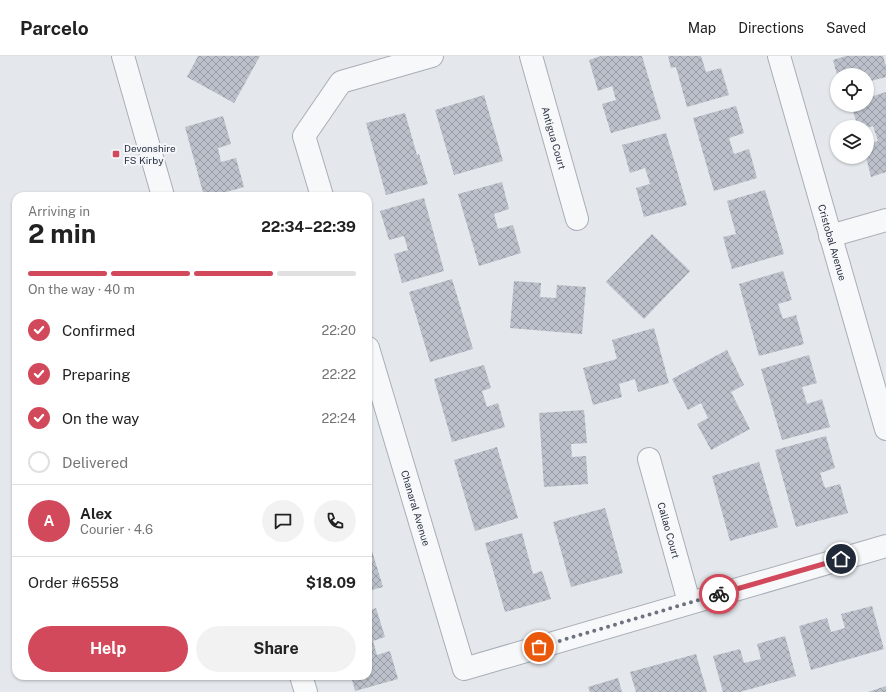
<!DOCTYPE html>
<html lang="en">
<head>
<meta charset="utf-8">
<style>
	:root { --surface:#fff; --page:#f2f2f2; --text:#222; --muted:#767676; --line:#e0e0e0; --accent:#d1495b }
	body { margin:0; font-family:"Public Sans",sans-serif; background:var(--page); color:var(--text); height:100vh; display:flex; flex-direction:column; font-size:15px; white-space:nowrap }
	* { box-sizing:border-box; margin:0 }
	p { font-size:13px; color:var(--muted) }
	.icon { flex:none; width:22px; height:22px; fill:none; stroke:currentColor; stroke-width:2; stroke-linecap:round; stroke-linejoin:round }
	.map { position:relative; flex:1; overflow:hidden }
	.panel { position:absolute; left:12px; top:136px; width:360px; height:488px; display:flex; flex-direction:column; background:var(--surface); border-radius:12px; box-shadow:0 1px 3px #0004 }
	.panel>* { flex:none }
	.tools { position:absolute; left:830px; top:12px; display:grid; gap:8px }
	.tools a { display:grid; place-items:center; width:44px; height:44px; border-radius:50%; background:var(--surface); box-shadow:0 1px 3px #0004; font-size:20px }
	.pin { position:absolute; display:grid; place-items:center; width:34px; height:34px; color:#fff; margin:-17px; border:2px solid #fff; border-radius:50%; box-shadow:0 1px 4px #0007 }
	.courier { position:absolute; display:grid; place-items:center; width:40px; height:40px; margin:-20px; border:3px solid #d1495b; border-radius:50%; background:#fff; color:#222; box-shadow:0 1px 5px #0007 }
	.head em { font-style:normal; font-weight:700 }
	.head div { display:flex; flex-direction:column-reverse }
	.head { display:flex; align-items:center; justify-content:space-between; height:68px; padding:0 16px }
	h1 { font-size:26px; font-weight:700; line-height:30px }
	.bar { display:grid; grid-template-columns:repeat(4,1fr); gap:6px 4px; align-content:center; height:48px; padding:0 16px }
	.bar i { height:5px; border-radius:3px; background:var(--line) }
	.bar .active { background:var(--accent) }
	.bar p { grid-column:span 4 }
	.line { display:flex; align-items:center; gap:10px; padding:0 16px; border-top:1px solid var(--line) }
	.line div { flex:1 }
	.round { display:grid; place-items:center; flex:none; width:42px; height:42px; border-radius:21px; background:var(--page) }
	ol { padding:0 16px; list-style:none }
	li { display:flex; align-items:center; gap:12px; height:44px }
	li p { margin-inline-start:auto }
	li .icon { padding:4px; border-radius:50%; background:var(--accent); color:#fff; stroke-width:4 }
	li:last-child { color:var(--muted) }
	li i { width:22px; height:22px; border:2px solid var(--line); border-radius:50% }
	.button { display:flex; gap:8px; margin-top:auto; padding:8px 16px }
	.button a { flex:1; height:46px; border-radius:24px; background:var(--accent); color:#fff; font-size:16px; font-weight:700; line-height:46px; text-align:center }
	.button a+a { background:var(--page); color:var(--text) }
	header { display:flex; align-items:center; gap:24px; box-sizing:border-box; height:56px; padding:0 20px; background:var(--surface); border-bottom:1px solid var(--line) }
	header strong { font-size:19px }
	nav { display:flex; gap:22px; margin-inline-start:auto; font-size:14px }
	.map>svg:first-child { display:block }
</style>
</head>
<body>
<header>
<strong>Parcelo</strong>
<nav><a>Map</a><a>Directions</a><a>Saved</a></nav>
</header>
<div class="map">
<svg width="886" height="636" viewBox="0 0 886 636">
	<defs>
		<pattern id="building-cross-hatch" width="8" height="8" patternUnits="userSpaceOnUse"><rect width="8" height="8" fill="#bbc0ca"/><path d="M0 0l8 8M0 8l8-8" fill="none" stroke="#989da6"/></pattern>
	</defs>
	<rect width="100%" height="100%" fill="#e4e7ec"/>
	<path fill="url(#building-cross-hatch)" d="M 198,0 L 260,0 L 234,47 L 187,21 Z
		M 601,0 L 642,0 L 661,63 L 611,77 L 602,48 L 616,44 L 612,30 L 598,35 L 589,4 Z
		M 668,0 L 701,0 L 706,16 L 721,12 L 729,39 L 687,51 L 676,11 L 671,12 Z
		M 846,0 L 883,0 L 886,10 L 886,21 L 867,26 L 867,19 L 837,19 L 833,4 Z
		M 886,36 L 886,116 L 871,121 L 866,101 L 867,88 L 878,85 L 873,70 L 867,72 L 858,71 L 851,49 L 867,49 L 867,42 Z
		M 484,39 L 503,105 L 454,119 L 435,54 Z
		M 736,50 L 744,77 L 729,82 L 734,98 L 749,93 L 757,122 L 714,135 L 693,62 Z
		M 405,57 L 417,99 L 419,98 L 428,128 L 386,139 L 366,67 Z
		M 223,60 L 231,88 L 218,92 L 221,106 L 236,102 L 244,131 L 212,140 L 204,140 L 185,71 Z
		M 666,77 L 687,149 L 644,161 L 636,132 L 650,128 L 645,112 L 630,117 L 622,89 Z
		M 502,126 L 509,153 L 494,158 L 498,173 L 513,169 L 521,197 L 479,210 L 458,138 Z
		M 765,134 L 784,198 L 732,213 L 723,181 L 736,178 L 727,145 Z
		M 424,142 L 444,215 L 402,227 L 394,198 L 408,194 L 404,180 L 389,184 L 380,155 Z
		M 652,178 L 690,215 L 644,263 L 606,226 Z
		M 783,215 L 792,244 L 778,248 L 783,263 L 796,259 L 804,288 L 759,300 L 739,228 Z
		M 452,223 L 473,293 L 430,306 L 409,236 Z
		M 514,225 L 541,227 L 540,241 L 556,242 L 557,229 L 586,231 L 582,278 L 510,272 Z
		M 654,272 L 669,327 L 638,336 L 635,323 L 619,328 L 622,341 L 593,349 L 583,312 L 617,303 L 612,284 Z
		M 727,294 L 744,329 L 731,336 L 750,373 L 711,394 L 697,368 L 708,362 L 701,347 L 688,354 L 672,323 Z
		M 809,299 L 817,327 L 802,331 L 807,348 L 822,343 L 830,371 L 782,384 L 761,313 Z
		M 484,309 L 491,332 L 482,335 L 487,351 L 498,347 L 505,371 L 452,386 L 434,323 Z
		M 584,354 L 587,387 L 571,388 L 572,401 L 586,400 L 588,428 L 544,431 L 539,357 Z
		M 826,380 L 835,412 L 820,417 L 825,432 L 840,428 L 848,457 L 796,471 L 775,394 Z
		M 497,391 L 518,462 L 475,475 L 454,404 Z
		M 759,406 L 778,471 L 730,485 L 712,420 Z
		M 605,452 L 623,517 L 571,531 L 553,466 Z
		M 522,477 L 533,518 L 542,515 L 551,543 L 505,556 L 485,487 Z
		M 368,482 L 383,531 L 368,535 Z
		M 872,550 L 884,593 L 811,614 L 799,570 L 827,562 L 831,576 L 845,572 L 841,558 Z
		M 376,552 L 385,581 L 373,585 L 377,599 L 390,595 L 398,623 L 355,635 L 351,620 L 368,620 L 368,555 Z
		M 785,580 L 796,620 L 740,636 L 723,636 L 713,600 L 740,593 L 744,607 L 761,603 L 757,588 Z
		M 696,598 L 707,636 L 636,636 L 630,616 Z
		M 618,622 L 622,636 L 590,636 L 588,631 Z
		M 886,630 L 886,636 L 868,636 Z"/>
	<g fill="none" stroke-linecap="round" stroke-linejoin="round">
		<g stroke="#a9aeb7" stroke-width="24">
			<g id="minor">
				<path id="s1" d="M 531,0 L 577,163"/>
				<path id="s2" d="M 779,0 L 886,373"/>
				<path d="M 322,140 L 304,80 L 341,26 L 432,0"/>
				<path d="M 830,180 L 886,164"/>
				<path id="s3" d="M 368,292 L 464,613 L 886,490"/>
				<path id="s4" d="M 649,403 L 689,546"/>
			</g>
		</g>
		<g stroke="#a9aeb7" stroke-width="24">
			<path id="tertiary" d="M 123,0 L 163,140
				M 301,620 L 306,636"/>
		</g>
		<use href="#minor" stroke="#f7f8fa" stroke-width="22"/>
		<use href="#tertiary" stroke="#f7f8fa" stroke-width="22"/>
	</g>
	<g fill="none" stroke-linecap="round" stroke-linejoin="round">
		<path stroke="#6c737f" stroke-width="4" stroke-dasharray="0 7.2" d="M 539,591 L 719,538"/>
		<path stroke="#d1495b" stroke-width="5" d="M 719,538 L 841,503"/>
	</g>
	<rect fill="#d1495b" stroke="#f4f6f9" stroke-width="1.5" x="112" y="94" width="8" height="8" rx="2"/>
	<g text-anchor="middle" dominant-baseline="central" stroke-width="4" stroke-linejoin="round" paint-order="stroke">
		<g font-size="10" fill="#2b3445" stroke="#f4f6f9">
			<text stroke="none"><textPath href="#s1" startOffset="85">Antigua Court</textPath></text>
			<text stroke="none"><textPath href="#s2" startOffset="194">Cristobal Avenue</textPath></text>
			<text stroke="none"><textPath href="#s3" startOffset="167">Chanaral Avenue</textPath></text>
			<text stroke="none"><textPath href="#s4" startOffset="74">Callao Court</textPath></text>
		</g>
		<g font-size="10" fill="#2b3445" stroke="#f4f6f9" text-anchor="start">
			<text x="124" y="92">Devonshire<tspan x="124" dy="12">FS Kirby</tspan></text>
		</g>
	</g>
</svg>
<div class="tools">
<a><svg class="icon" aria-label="locate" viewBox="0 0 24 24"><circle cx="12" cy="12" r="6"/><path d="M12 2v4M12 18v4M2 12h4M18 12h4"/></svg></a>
<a><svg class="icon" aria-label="layers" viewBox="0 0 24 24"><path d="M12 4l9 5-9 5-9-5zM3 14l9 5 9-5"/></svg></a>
</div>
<div class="pin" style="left:539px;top:591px;background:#ea580c"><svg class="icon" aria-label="bag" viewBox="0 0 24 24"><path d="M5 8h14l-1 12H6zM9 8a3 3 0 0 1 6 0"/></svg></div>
<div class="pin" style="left:841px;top:503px;background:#1f2937"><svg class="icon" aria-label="home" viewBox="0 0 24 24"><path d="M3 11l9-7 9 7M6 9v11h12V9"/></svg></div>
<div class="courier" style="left:719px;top:538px"><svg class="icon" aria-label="bike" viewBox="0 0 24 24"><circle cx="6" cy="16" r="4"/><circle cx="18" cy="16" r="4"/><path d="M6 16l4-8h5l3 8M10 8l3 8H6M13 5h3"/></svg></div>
<section class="panel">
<div class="head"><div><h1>2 min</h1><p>Arriving in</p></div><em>22:34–22:39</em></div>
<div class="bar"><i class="active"></i><i class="active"></i><i class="active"></i><i></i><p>On the way · 40 m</p></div>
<ol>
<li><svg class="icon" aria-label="check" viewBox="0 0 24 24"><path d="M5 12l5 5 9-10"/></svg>Confirmed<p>22:20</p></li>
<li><svg class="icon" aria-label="check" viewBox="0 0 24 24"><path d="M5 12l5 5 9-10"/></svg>Preparing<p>22:22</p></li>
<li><svg class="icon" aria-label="check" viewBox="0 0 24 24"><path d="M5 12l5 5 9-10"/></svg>On the way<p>22:24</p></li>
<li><i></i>Delivered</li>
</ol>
<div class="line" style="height:72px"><b class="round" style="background:var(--accent);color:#fff">A</b><div><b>Alex</b><p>Courier · 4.6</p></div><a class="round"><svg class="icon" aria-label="chat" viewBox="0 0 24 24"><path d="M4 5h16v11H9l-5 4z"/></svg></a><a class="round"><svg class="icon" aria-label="phone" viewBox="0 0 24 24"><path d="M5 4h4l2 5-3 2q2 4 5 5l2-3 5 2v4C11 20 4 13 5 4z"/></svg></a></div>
<div class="line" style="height:52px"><div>Order #6558</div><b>$18.09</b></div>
<div class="button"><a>Help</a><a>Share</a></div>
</section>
</div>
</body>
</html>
